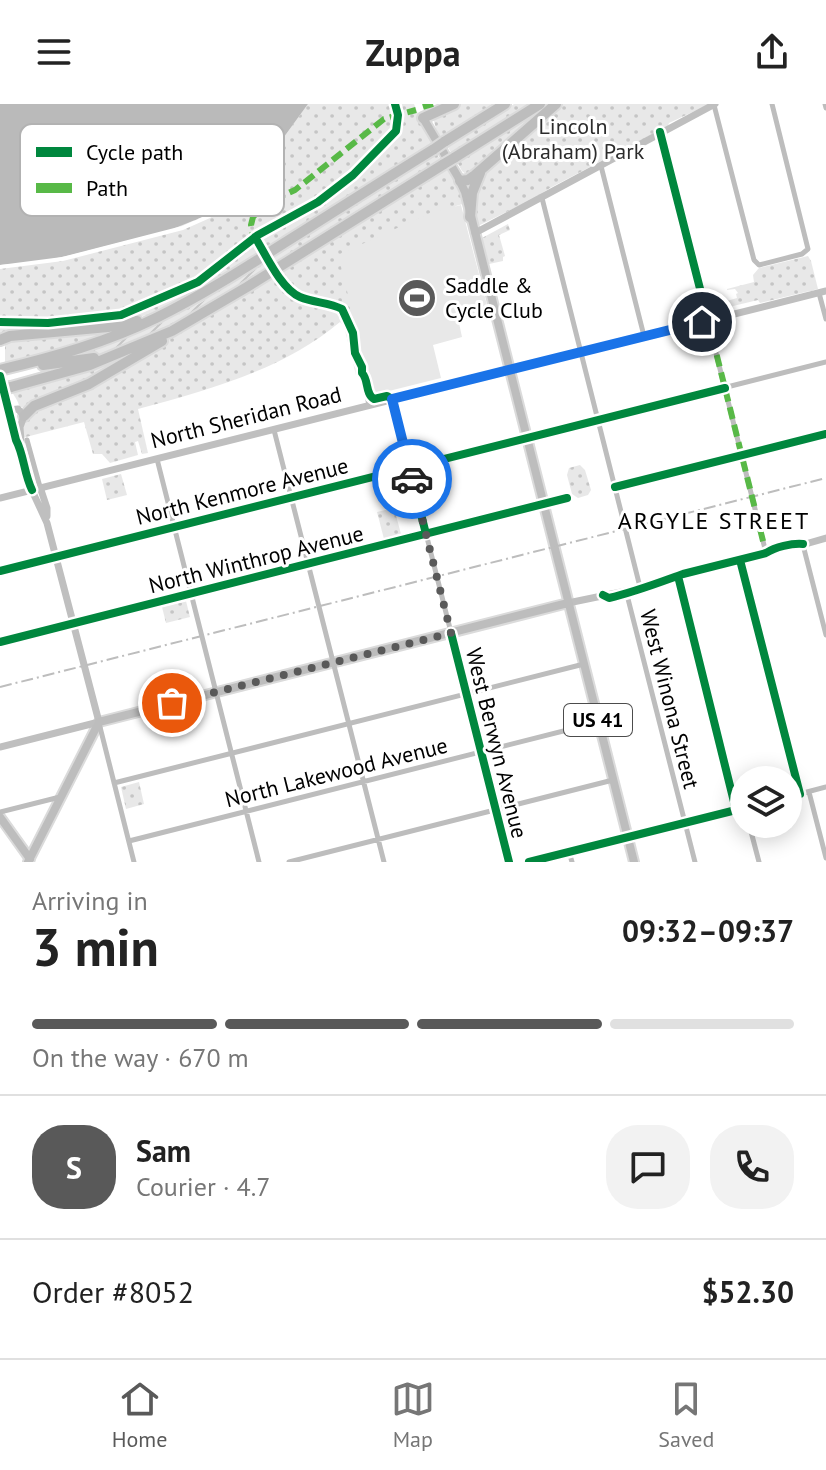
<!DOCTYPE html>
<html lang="en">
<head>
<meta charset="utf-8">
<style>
	:root { --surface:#fff; --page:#f2f2f2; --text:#222; --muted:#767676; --line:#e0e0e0; --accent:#595959 }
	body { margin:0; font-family:"PT Sans",sans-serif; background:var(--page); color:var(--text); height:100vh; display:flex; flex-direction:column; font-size:30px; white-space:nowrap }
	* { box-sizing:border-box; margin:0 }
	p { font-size:26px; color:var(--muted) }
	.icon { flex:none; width:44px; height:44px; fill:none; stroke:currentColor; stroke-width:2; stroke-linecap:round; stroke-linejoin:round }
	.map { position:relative; height:758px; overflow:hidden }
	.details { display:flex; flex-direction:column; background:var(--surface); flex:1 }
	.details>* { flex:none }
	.fabs { position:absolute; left:730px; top:662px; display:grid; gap:16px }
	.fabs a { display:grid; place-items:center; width:72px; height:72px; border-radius:50%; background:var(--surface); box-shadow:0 4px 20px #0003; font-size:40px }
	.pin { position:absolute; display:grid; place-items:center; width:68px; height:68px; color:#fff; margin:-34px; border:4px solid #fff; border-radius:50%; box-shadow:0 2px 8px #0007 }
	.courier { position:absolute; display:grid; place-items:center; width:80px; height:80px; margin:-40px; border:6px solid #1a73e8; border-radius:50%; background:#fff; color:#222; box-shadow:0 2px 10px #0007 }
	.overview em { font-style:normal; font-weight:600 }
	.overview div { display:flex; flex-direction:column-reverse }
	.overview { display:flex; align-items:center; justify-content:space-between; height:136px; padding:0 32px }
	h1 { font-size:52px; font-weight:600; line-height:60px }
	.bar { display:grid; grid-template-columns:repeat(4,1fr); gap:12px 8px; align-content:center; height:96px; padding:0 32px }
	.bar i { height:10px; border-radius:6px; background:var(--line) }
	.bar .selected { background:var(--accent) }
	.bar p { grid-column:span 4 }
	.line { display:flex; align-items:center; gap:20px; padding:0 32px; border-top:2px solid var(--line) }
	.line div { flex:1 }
	.round { display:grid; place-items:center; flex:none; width:84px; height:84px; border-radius:32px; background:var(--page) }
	header { display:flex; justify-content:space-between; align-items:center; height:104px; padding:0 32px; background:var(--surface); font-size:36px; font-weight:600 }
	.tabs { display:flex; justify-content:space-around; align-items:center; height:112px; border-top:2px solid var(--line); background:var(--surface); font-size:22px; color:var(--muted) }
	.tabs a { display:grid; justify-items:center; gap:4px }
	.tabs .selected { color:var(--accent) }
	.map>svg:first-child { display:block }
</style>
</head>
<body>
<header><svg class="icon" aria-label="menu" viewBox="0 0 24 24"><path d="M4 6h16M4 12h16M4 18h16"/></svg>Zuppa<svg class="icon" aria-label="share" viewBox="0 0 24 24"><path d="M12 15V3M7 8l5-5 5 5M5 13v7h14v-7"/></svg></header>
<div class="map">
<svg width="826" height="758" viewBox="0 0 826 758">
	<defs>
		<pattern id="grass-dots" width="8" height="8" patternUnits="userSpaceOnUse" patternTransform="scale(2)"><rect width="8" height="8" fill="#e8e8e8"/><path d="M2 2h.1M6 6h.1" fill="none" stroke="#c5c5c5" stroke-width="1.8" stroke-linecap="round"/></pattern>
		<pattern id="garden-furrows" width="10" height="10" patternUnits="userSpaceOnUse" patternTransform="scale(2)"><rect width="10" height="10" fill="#e8e8e8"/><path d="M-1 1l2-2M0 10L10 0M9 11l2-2" fill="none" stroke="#c5c5c5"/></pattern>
	</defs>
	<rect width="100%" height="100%" fill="#fff"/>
	<path fill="url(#grass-dots)" d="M 308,0 L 414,0 L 423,22 L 432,39 L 431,41 L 205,183 L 157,208 L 125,217 L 0,232 L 0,161 L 16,160 L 205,112 L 242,85 L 276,44 Z
		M 460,0 L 497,0 L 442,35 L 436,25 L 433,13 Z
		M 514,0 L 531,0 L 452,50 L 447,42 Z
		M 548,0 L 552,0 L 469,73 L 462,67 L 457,58 Z
		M 560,0 L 710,0 L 669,19 L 668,22 L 550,84 L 531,96 L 478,122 L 473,102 L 483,69 Z
		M 436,49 L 441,56 L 274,161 L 270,154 Z
		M 446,64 L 449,65 L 458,82 L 463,100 L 456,102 L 360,236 L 370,279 L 366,265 L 360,267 L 356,271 L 344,222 L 340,218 C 283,266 208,286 138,305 L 148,349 L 142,350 L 138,337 L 135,338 L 138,351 L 110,359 L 102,350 L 93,350 L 84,318 L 22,334 L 22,322 L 31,307 L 111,270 L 256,184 Z
		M 508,120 L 510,126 L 499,131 L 505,152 L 503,153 L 503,157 L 489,160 L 482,134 Z
		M 808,152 L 811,157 L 818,185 L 760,199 L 758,196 L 729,203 L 727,197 L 737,194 L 736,190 L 738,189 L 735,185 L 727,186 L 727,185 L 754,178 L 753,171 L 759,164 Z
		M 267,156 L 271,163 L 188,213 L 166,224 L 109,248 L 76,255 L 75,251 L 118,236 L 160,218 L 207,193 Z
		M 121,223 L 69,243 L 5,260 L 5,235 Z
		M 143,245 L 75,283 L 23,303 L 19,303 C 19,297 14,293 12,287 L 77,270 Z
		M 580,361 L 585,366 L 591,386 L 588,391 L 578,394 L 572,390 L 567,371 L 569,364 Z
		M 121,370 L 127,391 L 107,396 L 102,375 Z
		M 394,404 L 401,430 L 384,435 L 377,408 Z
		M 186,497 L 190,513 L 166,519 L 162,503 Z
		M 139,678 L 144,700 L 126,705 L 121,683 Z"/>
	<path fill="url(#garden-furrows)" d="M 268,158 L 270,161 C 211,196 147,241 79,254 L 78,252 L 127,234 L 164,218 L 194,203 Z"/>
	<path fill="#e8e8e8" d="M 461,101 L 487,201 L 459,219 L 462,233 L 433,241 L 441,274 L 373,291 L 338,151 L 430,109 Z"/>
	<path fill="#bababa" d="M 0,0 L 308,0 L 276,44 L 242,85 L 205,112 L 170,126 L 71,151 L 38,158 L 0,161 Z"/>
	<path fill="#fff" d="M 242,85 L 244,88 L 210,114 L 183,126 L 63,157 L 0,165 L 0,161 L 62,153 L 182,122 L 207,111 Z"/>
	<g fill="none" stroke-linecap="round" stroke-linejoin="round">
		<g stroke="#dbdbdb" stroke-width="12">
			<path id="primary" d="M 423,14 L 458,73 L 465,88 L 634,758
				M 0,713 L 30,755
				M 28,758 L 99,618 L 568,499"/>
		</g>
		<g stroke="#dbdbdb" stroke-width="14">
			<path id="highway" d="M 423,14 L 454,0
				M 444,38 L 505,0
				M 454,54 L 540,0
				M 460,77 L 468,76 L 475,71 L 556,0
				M 470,113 L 472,89 L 480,69
				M 0,236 L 10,232 L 108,223 L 137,217
				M 43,261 L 94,254
				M 0,266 C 54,253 107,238 156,214 C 203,191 245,164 289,136 C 337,106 385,75 434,45
				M 11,283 L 90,261 L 172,227 L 247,183 L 444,60
				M 24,312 L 34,302 L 89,280 L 162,237"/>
		</g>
		<path stroke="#bdbdbd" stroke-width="5" d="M 825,0 L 826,4
			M 714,1 L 754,156 L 759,161 L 802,150 L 808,145 L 772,0
			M 661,29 L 766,449
			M 601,62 L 644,232
			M 542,94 L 640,483
			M 819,189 L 826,215
			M 362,269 L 369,301
			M 392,295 L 509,758
			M 274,326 L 384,758
			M 27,336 L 40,383
			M 157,355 L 259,758
			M 615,383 L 826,330
			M 803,441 L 826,531
			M 740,456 L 800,690
			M 0,467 L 826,258
			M 678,473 L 736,706
			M 626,487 L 695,758
			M 0,538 L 567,394
			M 99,619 L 134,758
			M 114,679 L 584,560
			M 809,688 L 826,754
			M 788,693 L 826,683
			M 0,708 L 60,693
			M 749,720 L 759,758
			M 129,737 L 599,618
			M 569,748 L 572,758
			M 289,758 L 613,676
			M 529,758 L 744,704"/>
		<path stroke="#bfbfbf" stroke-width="7" d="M 475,129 L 715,0
			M 0,272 L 29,380 L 47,419 L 99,618 L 0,643
			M 9,306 L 18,305 L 24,312 L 20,323 L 21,338
			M 40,383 L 47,404 L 47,412
			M 0,394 L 826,187
			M 802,441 L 826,434
			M 568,499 L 626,487 L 673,475 L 686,469 L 766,449 C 775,443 792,439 803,440"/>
		<use href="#primary" stroke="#bdbdbd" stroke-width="8"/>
		<use href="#highway" stroke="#bdbdbd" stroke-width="10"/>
		<path stroke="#bdbdbd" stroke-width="2" stroke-dasharray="12 4 2 4" stroke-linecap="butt" d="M 0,583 L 826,374"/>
		<g stroke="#dbdbdb" stroke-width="14" stroke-linecap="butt">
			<path id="highway-bridge" d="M 434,45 L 444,38
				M 444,60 L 454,54
				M 0,285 L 11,283"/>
		</g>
		<use href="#highway-bridge" stroke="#bdbdbd" stroke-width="10"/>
		<path stroke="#58b947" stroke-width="6" stroke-dasharray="12 6" stroke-linecap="butt" d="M 423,3 L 433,0
			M 247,137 L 253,132 L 251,121 L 253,113 L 265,100 L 295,86 L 384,15 L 416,6
			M 708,216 L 766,449"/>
		<g stroke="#fff" stroke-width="13">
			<path id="cycleway" d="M 660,28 L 708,216
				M 255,133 C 266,151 281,185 300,193 C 314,199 329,198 342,205 L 353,229 L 355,249 L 362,263 L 362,269 C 369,276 365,290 374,295 L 387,292 L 392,295 L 426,430
				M 0,218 L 48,219 L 121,211 L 198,178 L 258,131 L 318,98 L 353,71 L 396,27 L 398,11 L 395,0
				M 0,272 L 16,336 C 24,351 24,370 32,386
				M 615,383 L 826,330
				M 740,456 L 800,690
				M 0,467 L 725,284
				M 678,472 L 736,706
				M 603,491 L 609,494 C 635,488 658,479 683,470 L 766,449 C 775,443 792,439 803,440
				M 451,529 L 509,758
				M 0,538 L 567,394
				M 529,758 L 744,704"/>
		</g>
		<use href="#cycleway" stroke="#00873e" stroke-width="8"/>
	</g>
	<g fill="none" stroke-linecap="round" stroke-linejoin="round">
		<path stroke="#595959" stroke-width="8" stroke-dasharray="0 14.4" d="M 172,599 L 451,529 L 412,375"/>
		<path stroke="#1a73e8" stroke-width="10" d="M 412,375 L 392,295 L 702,218"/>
	</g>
	<defs>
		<g id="stadium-disc" transform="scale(2)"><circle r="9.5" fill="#595959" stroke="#fff"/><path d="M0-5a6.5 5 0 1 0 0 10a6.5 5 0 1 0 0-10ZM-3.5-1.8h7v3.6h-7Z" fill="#fff"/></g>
	</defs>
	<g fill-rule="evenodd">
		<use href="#stadium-disc" x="417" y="194"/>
	</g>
	<g text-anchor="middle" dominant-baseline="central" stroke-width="6" stroke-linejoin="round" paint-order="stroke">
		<rect fill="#fff" stroke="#4c4c4c" stroke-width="2" x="564" y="600" width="68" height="32" rx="6"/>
		<g font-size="20" font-weight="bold" fill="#000">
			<text x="598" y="616">US 41</text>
		</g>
		<g font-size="22" fill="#2c2c2c" stroke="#fff">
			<text x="573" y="22">Lincoln<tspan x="573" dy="25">(Abraham) Park</tspan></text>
		</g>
		<g font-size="22" fill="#000" stroke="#fff" text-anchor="start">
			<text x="445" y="181">Saddle &amp;<tspan x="445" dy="25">Cycle Club</tspan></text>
		</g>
		<g font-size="22" fill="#000" stroke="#fff">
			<text transform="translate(246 313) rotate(-14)">North Sheridan Road</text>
			<text transform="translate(242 387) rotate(-14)">North Kenmore Avenue</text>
			<text transform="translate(256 455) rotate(-14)">North Winthrop Avenue</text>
			<text transform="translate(670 595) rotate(76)">West Winona Street</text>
			<text transform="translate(497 639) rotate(76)">West Berwyn Avenue</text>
			<text transform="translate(336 668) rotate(-14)">North Lakewood Avenue</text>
		</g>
		<g font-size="24" letter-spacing="2" fill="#000" stroke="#fff">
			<text x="714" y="416">ARGYLE STREET</text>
		</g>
	</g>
	<rect x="20" y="20" width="264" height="92" rx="12" fill="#fff" stroke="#b2b2b2" stroke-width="2"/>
	<rect x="36" y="43" width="36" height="10" fill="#00873e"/>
	<rect x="36" y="79" width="36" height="10" fill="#58b947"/>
	<g font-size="22" fill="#000">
		<text x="86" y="56">Cycle path</text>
		<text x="86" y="92">Path</text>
	</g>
</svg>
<div class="fabs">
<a><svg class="icon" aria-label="layers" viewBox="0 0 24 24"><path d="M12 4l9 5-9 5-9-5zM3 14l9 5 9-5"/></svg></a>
</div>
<div class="pin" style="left:172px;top:599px;background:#ea580c"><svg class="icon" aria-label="bag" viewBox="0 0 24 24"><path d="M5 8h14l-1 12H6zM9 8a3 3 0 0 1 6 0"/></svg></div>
<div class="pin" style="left:702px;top:218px;background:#1f2937"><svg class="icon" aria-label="home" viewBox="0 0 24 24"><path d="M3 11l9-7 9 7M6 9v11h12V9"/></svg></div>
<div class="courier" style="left:412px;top:375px"><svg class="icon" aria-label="car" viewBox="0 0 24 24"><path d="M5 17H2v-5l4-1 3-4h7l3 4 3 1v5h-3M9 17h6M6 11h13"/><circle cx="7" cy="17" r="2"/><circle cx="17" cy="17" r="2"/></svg></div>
</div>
<section class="details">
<div class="overview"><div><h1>3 min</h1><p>Arriving in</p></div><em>09:32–09:37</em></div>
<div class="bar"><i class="selected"></i><i class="selected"></i><i class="selected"></i><i></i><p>On the way · 670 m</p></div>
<div class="line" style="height:144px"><b class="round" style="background:var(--accent);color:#fff">S</b><div><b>Sam</b><p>Courier · 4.7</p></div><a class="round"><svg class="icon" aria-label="chat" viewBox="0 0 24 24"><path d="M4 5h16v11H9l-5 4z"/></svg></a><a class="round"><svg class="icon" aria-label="phone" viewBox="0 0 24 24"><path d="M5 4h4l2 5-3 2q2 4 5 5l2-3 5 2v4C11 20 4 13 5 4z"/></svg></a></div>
<div class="line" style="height:104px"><div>Order #8052</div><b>$52.30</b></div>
</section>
<nav class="tabs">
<a class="selected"><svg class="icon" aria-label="home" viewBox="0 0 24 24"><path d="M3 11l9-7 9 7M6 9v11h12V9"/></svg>Home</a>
<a><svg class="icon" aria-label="map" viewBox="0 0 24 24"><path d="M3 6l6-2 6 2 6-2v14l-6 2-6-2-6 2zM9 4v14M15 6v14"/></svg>Map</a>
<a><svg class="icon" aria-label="saved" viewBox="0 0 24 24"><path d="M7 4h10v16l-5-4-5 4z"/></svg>Saved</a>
</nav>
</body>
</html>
